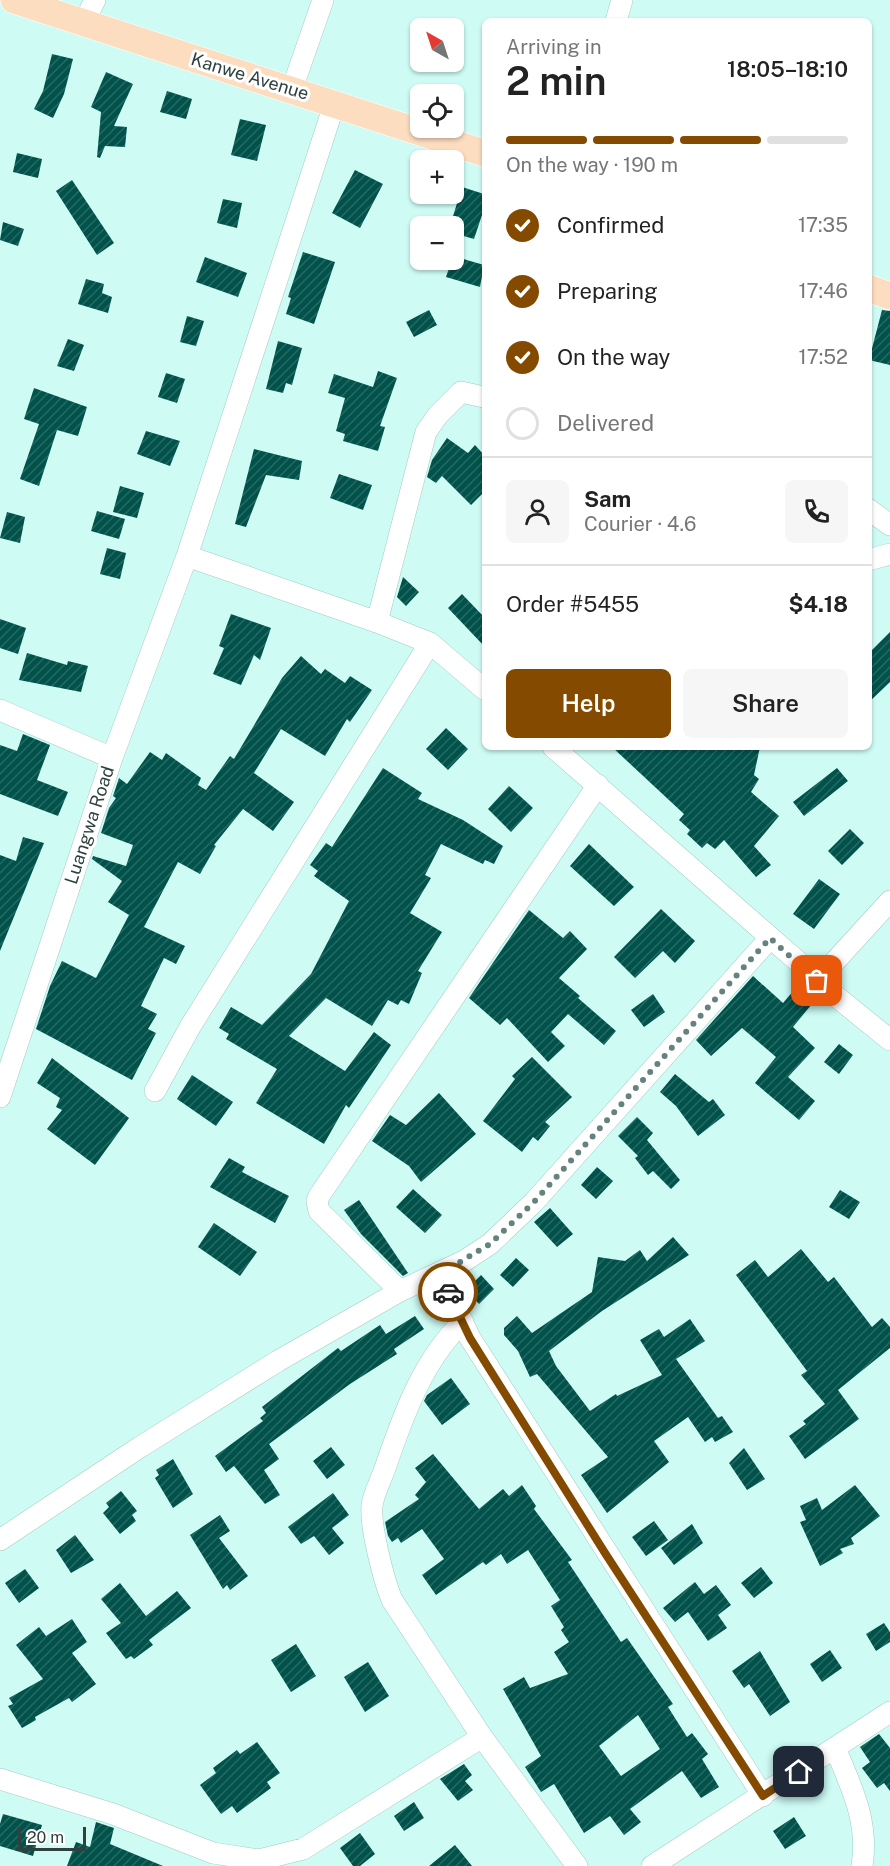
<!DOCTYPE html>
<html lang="en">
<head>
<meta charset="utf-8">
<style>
	:root { --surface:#fff; --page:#f6f6f6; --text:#222; --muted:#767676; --line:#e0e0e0; --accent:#844b00 }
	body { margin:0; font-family:"Public Sans",sans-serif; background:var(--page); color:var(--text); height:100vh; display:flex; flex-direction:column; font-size:22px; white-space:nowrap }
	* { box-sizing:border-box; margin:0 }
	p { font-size:20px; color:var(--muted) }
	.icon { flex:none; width:33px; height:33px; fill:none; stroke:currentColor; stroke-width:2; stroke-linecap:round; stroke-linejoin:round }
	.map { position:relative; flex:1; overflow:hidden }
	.sheet { position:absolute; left:482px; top:18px; width:390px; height:732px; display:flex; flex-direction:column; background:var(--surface); border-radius:9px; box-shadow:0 2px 4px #0004 }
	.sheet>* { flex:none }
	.needle { width:39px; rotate:321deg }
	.controls { position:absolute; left:410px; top:18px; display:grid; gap:12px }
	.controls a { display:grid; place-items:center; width:54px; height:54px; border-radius:9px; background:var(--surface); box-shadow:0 2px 4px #0004; font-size:30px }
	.scale { position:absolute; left:18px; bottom:15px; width:68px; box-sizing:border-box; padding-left:6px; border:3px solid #2e413e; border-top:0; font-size:16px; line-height:21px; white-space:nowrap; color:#2e413e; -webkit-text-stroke:4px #fff; paint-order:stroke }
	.pin { position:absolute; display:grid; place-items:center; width:51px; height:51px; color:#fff; margin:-26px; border-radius:12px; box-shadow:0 3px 9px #0006 }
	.courier { position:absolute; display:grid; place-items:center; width:60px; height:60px; margin:-30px; border:4px solid #844b00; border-radius:50%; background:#fff; color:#222; box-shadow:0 2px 8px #0007 }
	.head em { font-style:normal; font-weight:600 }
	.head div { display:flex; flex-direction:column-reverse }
	.head { display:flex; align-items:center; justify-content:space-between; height:102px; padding:0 24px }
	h1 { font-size:39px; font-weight:600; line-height:45px }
	.bar { display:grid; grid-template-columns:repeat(4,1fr); gap:9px 6px; align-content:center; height:72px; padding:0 24px }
	.bar i { height:8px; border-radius:4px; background:var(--line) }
	.bar .current { background:var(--accent) }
	.bar p { grid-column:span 4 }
	.line { display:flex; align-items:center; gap:15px; padding:0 24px; border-top:2px solid var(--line) }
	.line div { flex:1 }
	.round { display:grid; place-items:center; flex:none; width:63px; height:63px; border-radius:9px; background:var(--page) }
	ol { padding:0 24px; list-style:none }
	li { display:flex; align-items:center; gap:18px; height:66px }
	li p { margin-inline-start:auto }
	li .icon { padding:6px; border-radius:50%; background:var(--accent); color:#fff; stroke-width:4 }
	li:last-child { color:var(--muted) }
	li i { width:33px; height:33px; border:3px solid var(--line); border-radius:50% }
	.action { display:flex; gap:12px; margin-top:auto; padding:12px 24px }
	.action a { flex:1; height:69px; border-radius:9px; background:var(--accent); color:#fff; font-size:24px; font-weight:600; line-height:69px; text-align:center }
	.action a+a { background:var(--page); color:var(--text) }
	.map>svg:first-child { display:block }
</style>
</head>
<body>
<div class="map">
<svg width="890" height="1866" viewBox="0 0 890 1866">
	<defs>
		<pattern id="building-hatch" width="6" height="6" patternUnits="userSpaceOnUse" patternTransform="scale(1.5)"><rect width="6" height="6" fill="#00524b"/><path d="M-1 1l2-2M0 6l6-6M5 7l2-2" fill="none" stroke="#266963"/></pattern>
	</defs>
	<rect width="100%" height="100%" fill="#cefcf5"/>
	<path fill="url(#building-hatch)" fill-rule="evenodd" d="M 52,54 L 73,59 L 64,94 L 53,118 L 34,109 L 43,91 Z
		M 106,72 L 133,84 L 114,126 L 127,127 L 125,147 L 105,146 L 100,158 L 97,157 L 101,112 L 91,107 Z
		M 167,91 L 192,99 L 186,119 L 160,112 Z
		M 240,119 L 266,125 L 257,161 L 231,155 Z
		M 17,153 L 42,159 L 38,178 L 13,172 Z
		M 355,170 L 383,184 L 360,228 L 332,213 Z
		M 72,180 L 114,243 L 97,255 L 56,191 Z
		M 462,187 L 484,194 L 484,209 L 474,239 L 453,233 L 453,226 L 450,226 Z
		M 223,199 L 242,203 L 237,228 L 217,223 Z
		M 3,222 L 24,229 L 18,246 L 0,240 Z
		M 303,252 L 335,262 L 314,324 L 286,314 L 291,298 L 288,297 Z
		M 453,256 L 484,265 L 480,287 L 446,277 Z
		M 205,257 L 247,273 L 238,297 L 196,282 Z
		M 86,279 L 104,284 L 102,293 L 112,297 L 108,313 L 78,304 Z
		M 429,310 L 437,325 L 414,337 L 406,322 Z
		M 882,310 L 890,311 L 890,365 L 869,360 Z
		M 187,316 L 204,321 L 196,346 L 180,342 Z
		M 68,339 L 84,345 L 74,371 L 57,366 Z
		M 278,341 L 302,348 L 292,385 L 286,383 L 283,393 L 266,389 Z
		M 378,371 L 397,378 L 380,426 L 385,427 L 378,451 L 343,441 L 345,434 L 336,431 L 345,398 L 328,393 L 334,374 L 373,387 Z
		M 166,373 L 185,379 L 177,403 L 158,397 Z
		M 34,388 L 87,407 L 78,436 L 57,430 L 39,486 L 20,479 L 39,424 L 24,419 Z
		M 146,431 L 180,441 L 170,466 L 137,454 Z
		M 447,438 L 468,453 L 475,445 L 484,455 L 484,492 L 471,505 L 442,476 L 436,483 L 427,477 L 432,460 Z
		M 254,449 L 302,461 L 299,480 L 266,475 L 246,527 L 235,524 Z
		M 339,474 L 372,485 L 363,510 L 330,498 Z
		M 120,486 L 144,493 L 137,518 L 113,512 Z
		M 97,511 L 125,519 L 119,539 L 91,531 Z
		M 7,512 L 25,517 L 20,543 L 0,538 Z
		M 107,548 L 126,553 L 120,579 L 100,574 Z
		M 403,577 L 419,592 L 406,606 L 397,597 Z
		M 462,594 L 484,617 L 484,646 L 448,608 Z
		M 231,614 L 271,628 L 260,660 L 254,655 L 241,685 L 213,674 L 224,648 L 219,646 Z
		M 0,619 L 26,628 L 18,654 L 0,648 Z
		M 890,632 L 890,682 L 868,703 L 868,654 Z
		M 27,653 L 67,665 L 68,661 L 88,666 L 81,692 L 19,680 Z
		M 301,656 L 321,674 L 325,669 L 345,683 L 350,676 L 372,690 L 350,722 L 347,719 L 325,756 L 281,729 L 254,773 L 294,802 L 273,831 L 243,809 L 214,845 L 216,846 L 200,874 L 178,862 L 144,927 L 185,946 L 176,964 L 164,958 L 141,1006 L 157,1014 L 148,1029 L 156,1033 L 132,1080 L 36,1029 L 50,986 L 62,961 L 96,978 L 129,915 L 108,902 L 122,881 L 92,859 L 93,856 L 126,866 L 133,845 L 101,833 L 109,808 L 116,798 L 113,796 L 119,778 L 127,784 L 150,752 L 162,760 L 166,753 L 201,778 L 198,785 L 206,790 L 230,756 L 234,759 L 282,678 Z
		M 446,728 L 468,749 L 448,770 L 426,749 Z
		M 23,734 L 50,745 L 37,780 L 68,792 L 58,816 L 0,794 L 0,745 L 17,751 Z
		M 612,747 L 760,747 L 754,775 L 759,779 L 751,792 L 779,816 L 754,846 L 771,865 L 756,877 L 724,840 L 715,849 L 707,843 L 702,848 L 687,834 L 690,830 L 679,820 L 684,814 Z
		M 383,768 L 422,793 L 418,799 L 463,820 L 503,846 L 494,864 L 485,860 L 483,864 L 441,844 L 425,875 L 431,878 L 410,913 L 442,932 L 418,971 L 422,973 L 409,1004 L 401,1000 L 398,1005 L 388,1000 L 372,1026 L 326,998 L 289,1036 L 345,1071 L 374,1032 L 391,1045 L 349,1108 L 346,1105 L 324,1144 L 256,1103 L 277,1069 L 226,1039 L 229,1034 L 219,1028 L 231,1007 L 262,1025 L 311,974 L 349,901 L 314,876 L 318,871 L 310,865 L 326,843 L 332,847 Z
		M 837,768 L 848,781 L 804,816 L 793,802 Z
		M 509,786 L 533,808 L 511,832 L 488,809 Z
		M 850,829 L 864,843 L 842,865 L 828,851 Z
		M 23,837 L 44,843 L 0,951 L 0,855 L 16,861 Z
		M 589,844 L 634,887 L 614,906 L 570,866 Z
		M 819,879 L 840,894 L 814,929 L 793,914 Z
		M 661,909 L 695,941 L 675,963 L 663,951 L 635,978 L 614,957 Z
		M 529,910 L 563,938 L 570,931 L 587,949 L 559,978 L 580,996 L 578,998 L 616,1031 L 604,1045 L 568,1014 L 551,1032 L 565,1046 L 548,1062 L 507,1018 L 500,1025 L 469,998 Z
		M 753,976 L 783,1003 L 795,989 L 812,1004 L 793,1027 L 815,1048 L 788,1077 L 815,1101 L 799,1120 L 755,1083 L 776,1057 L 742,1028 L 711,1056 L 696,1040 Z
		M 653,994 L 665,1012 L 644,1027 L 631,1010 Z
		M 839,1044 L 853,1055 L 839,1074 L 824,1062 Z
		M 532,1057 L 572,1097 L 545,1122 L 550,1126 L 538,1141 L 533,1137 L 522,1152 L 483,1121 L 515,1079 L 512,1076 Z
		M 52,1058 L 129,1118 L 95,1165 L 47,1129 L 62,1110 L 56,1107 L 60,1098 L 37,1083 Z
		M 675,1074 L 709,1102 L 713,1099 L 725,1115 L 698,1136 L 676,1106 L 660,1092 Z
		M 192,1075 L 233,1102 L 216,1126 L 177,1099 Z
		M 439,1093 L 476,1134 L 421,1182 L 409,1166 L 372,1141 L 390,1115 L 406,1125 Z
		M 637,1117 L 653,1133 L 647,1140 L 680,1180 L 671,1189 L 653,1171 L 648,1175 L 635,1158 L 638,1156 L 618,1136 Z
		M 229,1158 L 245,1167 L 242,1172 L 289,1196 L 275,1223 L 210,1187 Z
		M 597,1167 L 613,1181 L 596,1199 L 581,1185 Z
		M 413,1189 L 442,1215 L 425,1233 L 396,1207 Z
		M 840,1190 L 860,1202 L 849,1219 L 829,1207 Z
		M 359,1200 L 408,1273 L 403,1276 L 361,1234 L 344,1210 Z
		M 550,1208 L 573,1234 L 557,1247 L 534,1222 Z
		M 214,1223 L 257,1252 L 240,1276 L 198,1247 Z
		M 673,1237 L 689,1255 L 602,1311 L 549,1351 L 556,1366 L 590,1411 L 616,1394 L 617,1396 L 662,1375 L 640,1340 L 659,1329 L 664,1337 L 690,1319 L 705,1341 L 676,1359 L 718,1418 L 722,1416 L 733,1432 L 715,1442 L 712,1437 L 705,1442 L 688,1417 L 654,1441 L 669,1462 L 607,1513 L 581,1475 L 608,1457 L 537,1374 L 530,1377 L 518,1351 L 504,1335 L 504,1328 L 517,1316 L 532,1333 L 592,1292 L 598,1257 L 625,1261 L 640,1250 L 647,1261 Z
		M 801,1249 L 828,1282 L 834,1277 L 872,1327 L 882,1318 L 890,1327 L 890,1348 L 838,1390 L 859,1419 L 805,1459 L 789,1436 L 806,1424 L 803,1421 L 825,1404 L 801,1375 L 807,1371 L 736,1275 L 755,1260 L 768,1277 Z
		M 516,1258 L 529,1270 L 513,1287 L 500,1275 Z
		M 481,1275 L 494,1289 L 479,1304 L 466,1290 Z
		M 415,1316 L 424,1329 L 394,1349 L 397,1354 L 350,1384 L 269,1444 L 279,1459 L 264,1470 L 280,1495 L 265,1504 L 234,1466 L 226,1472 L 215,1456 L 263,1421 L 260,1418 L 266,1413 L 262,1407 L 338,1348 L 341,1351 L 380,1325 L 386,1334 Z
		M 451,1378 L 470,1404 L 442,1425 L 424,1401 L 427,1395 Z
		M 331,1447 L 345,1465 L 327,1479 L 313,1461 Z
		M 744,1448 L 765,1479 L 747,1490 L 729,1463 Z
		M 433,1454 L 479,1509 L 503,1489 L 509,1496 L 522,1485 L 536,1506 L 534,1509 L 572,1560 L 568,1562 L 621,1642 L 627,1638 L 673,1704 L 668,1707 L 687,1737 L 692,1733 L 708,1754 L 702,1759 L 719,1787 L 701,1798 L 682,1771 L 630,1809 L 641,1822 L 624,1835 L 610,1816 L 584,1833 L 554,1784 L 541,1792 L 525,1767 L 541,1756 L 503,1689 L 524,1677 L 530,1688 L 568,1674 L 554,1652 L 569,1642 L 561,1630 L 564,1627 L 551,1606 L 560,1600 L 528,1550 L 507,1564 L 501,1554 L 486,1565 L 483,1562 L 436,1595 L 422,1575 L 444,1559 L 422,1529 L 401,1543 L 398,1538 L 392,1542 L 388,1536 L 385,1522 L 419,1499 L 415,1495 L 426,1482 L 415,1468 ZM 638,1715 L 660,1749 L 621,1776 L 599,1746 Z
		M 173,1459 L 193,1494 L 173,1508 L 155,1478 L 159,1475 L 156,1470 Z
		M 855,1485 L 880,1516 L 851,1538 L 854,1544 L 840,1549 L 843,1553 L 820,1566 L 800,1522 L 806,1520 L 800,1506 L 817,1498 L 822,1510 Z
		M 121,1491 L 137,1511 L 132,1515 L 136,1521 L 120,1534 L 103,1513 L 109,1507 L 106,1503 Z
		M 333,1493 L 349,1515 L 332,1528 L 344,1543 L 329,1555 L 314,1536 L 301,1544 L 288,1527 Z
		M 220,1515 L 230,1531 L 219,1538 L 248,1576 L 230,1590 L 227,1585 L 223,1589 L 190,1535 Z
		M 654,1521 L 668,1540 L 646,1556 L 632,1537 Z
		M 692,1524 L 703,1543 L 674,1565 L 661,1548 Z
		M 75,1535 L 94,1560 L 71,1573 L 56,1550 Z
		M 761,1567 L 773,1583 L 754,1598 L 741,1583 Z
		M 25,1569 L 39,1588 L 19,1603 L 5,1583 Z
		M 695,1582 L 704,1594 L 716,1585 L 731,1605 L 718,1615 L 727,1628 L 708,1641 L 688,1612 L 675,1622 L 663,1608 Z
		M 120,1583 L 146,1616 L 177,1591 L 191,1608 L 149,1640 L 153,1645 L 134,1659 L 131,1656 L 126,1659 L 106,1633 L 121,1623 L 101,1599 Z
		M 72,1619 L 87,1642 L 72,1653 L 96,1684 L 72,1702 L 69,1698 L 35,1717 L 36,1720 L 22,1728 L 8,1706 L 13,1704 L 9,1698 L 43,1679 L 16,1645 L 39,1627 L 46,1636 Z
		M 884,1623 L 890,1632 L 890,1642 L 876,1651 L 866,1634 Z
		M 296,1644 L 316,1676 L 291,1692 L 271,1660 Z
		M 830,1650 L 842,1668 L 822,1682 L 810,1664 Z
		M 760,1651 L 790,1702 L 770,1716 L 749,1684 L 744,1688 L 732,1671 Z
		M 368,1662 L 389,1696 L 365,1712 L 344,1677 Z
		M 879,1734 L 890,1748 L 890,1791 L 884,1783 L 877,1788 L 862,1768 L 870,1762 L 860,1747 Z
		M 257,1742 L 280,1773 L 267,1782 L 271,1788 L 237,1813 L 232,1806 L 221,1814 L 200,1785 L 216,1773 L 213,1768 L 237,1750 L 240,1754 Z
		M 464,1764 L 472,1775 L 465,1781 L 473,1790 L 458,1801 L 440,1779 Z
		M 414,1802 L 424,1818 L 404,1831 L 394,1816 Z
		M 3,1814 L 42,1825 L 33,1856 L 0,1846 L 0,1824 Z
		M 794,1817 L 806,1836 L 785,1849 L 773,1831 Z
		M 96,1822 L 114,1828 L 110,1844 L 163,1866 L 67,1866 L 76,1842 L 90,1847 Z
		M 360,1833 L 375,1854 L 360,1866 L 353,1866 L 340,1848 Z
		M 455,1845 L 472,1866 L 429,1866 Z"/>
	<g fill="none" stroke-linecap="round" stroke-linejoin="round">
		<g stroke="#a0ccc5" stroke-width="22">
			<path id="minor" d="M 616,21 L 622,0
				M 83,24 L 95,0
				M 292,89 L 323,0
				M 335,102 L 187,556 L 377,622 L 430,643 L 484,689
				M 868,509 L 890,525
				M 868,560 L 890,554
				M 377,622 L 426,432 L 438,415 L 461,392 L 484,397
				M 0,710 L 112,758
				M 553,747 L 803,966 L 817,981 L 890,1040
				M 817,981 L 890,901
				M 155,1091 L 190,1027 L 430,643
				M 0,1097 L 112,758 L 187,556
				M 440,1274 L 470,1338 L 763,1796
				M 400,1291 L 319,1211 L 317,1201 L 319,1196 L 598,785
				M 463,1322 C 422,1360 402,1419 384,1471 C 380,1482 373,1495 372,1506 C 370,1527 384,1581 392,1600 L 482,1737
				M 0,1540 L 140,1447 L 278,1361 L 400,1291 L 464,1261 L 490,1244 L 534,1202 L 770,938
				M 835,1748 C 852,1788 869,1822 862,1866
				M 0,1779 L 113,1814 L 213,1853 L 259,1860 L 303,1849 L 482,1737 L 577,1866
				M 652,1866 L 890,1712"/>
		</g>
		<g stroke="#fff" stroke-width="28">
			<path id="major" d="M 14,0 L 484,153
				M 868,288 L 890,296"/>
		</g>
		<use href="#minor" stroke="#fff" stroke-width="21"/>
		<use href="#major" stroke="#fdddc0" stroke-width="27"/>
	</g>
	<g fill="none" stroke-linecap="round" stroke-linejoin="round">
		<path stroke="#66827e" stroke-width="6" stroke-dasharray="0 10.8" d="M 448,1292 L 440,1274 L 490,1244 L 534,1202 L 770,938 L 817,981"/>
		<path stroke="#844b00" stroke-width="8" d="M 448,1292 L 470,1338 L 605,1553 L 763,1796 L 799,1772"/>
	</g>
	<g text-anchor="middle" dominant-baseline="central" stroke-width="6" stroke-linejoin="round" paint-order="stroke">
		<g font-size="18" fill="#2e413e" stroke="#fff">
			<text transform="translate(250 76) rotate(17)">Kanwe Avenue</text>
			<text transform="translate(89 825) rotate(-72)">Luangwa Road</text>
		</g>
	</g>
</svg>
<div class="controls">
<a><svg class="needle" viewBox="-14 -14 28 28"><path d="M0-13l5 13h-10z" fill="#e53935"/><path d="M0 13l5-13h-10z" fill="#767676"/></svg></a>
<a><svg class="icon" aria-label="locate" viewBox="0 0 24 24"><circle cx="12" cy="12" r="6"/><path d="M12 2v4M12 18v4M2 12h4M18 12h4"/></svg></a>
<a>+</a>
<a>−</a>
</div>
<div class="scale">20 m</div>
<div class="pin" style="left:817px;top:981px;background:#ea580c"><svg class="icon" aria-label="bag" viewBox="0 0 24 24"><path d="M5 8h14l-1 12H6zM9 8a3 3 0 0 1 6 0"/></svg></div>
<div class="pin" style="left:799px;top:1772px;background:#1f2937"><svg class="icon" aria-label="home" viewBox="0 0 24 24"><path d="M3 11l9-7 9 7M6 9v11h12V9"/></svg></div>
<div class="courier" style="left:448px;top:1292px"><svg class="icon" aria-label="car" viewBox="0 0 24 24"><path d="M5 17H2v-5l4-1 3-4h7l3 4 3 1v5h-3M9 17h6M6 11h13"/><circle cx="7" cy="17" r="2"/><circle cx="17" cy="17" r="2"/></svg></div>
<section class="sheet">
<div class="head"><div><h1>2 min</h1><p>Arriving in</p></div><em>18:05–18:10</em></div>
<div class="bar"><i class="current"></i><i class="current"></i><i class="current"></i><i></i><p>On the way · 190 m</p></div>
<ol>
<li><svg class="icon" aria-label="check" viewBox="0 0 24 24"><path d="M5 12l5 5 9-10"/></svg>Confirmed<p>17:35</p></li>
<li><svg class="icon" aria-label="check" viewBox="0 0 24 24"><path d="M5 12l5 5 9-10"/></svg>Preparing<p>17:46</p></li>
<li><svg class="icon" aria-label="check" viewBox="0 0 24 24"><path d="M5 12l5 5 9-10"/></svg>On the way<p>17:52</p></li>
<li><i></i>Delivered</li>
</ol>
<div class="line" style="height:108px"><a class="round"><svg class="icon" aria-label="person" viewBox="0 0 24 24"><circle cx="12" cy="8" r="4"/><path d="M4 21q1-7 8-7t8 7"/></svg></a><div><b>Sam</b><p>Courier · 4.6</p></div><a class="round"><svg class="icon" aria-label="phone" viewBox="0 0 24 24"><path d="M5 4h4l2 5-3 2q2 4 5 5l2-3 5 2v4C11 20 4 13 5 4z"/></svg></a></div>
<div class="line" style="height:78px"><div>Order #5455</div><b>$4.18</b></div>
<div class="action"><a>Help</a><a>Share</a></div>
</section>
</div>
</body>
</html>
